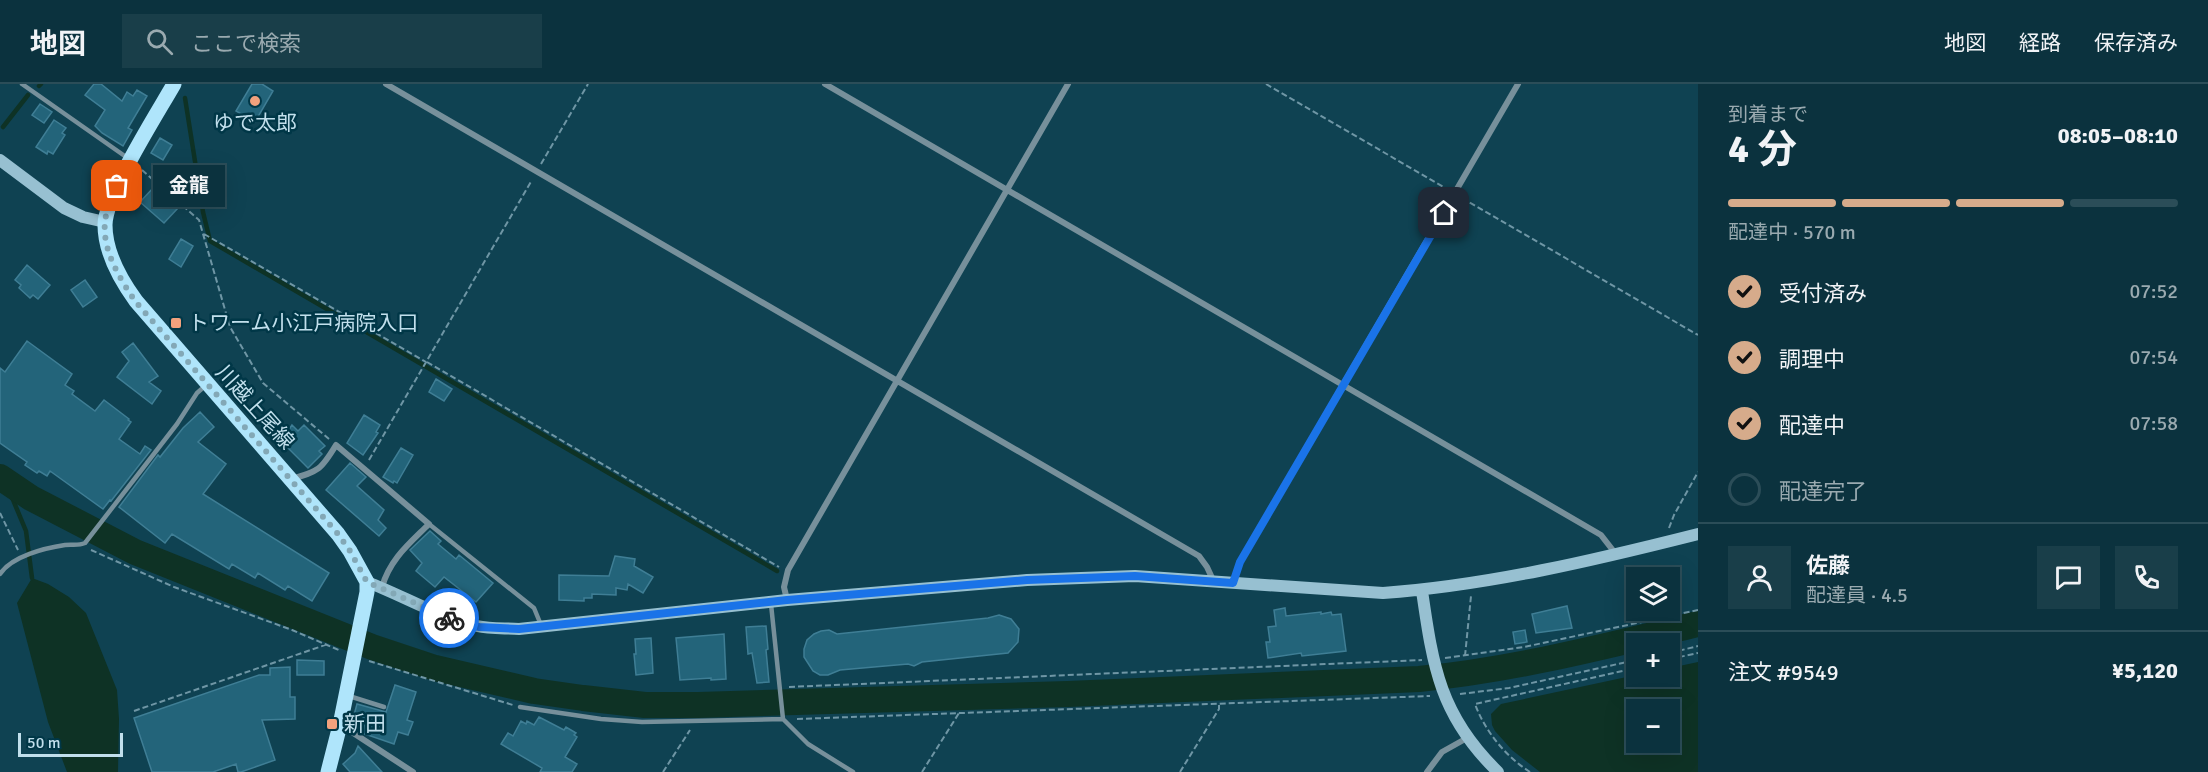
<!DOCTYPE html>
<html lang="ja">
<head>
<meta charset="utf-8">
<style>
	:root { --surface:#0b323e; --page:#193e49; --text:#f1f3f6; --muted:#9aaab0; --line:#2b4d58; --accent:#d6ab8b }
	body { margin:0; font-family:Signika,"Noto Sans JP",sans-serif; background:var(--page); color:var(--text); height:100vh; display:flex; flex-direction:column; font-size:22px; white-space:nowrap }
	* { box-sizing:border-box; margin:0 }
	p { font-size:20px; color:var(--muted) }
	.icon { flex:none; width:33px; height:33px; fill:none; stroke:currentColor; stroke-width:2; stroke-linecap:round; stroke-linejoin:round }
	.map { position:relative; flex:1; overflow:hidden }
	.sheet { display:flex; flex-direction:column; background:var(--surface); width:510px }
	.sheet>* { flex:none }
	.controls { position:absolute; left:1626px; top:483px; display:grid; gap:12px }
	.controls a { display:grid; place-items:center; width:54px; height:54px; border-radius:0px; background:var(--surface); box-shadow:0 6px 24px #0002,0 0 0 2px var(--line); font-size:30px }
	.scale { position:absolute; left:18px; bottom:15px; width:105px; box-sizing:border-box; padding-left:6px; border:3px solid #c1dfec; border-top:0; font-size:16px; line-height:21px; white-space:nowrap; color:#c1dfec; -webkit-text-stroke:4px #003747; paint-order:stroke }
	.pin { position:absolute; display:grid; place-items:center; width:51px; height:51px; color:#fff; margin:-26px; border-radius:12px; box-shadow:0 3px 9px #0006 }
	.courier { position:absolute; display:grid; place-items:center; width:60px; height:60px; margin:-30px; border:4px solid #1a73e8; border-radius:50%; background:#fff; color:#222; box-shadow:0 2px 8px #0007 }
	.bubble { position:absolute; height:42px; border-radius:0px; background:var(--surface); box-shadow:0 6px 24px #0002,0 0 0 2px var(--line); font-size:20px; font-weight:700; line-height:42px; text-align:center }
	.head em { font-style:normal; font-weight:700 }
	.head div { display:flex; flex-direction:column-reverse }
	.head { display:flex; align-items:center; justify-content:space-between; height:102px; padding:0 30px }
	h1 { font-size:39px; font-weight:700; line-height:45px }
	.bar { display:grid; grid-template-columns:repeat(4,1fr); gap:9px 6px; align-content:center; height:72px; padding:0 30px }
	.bar i { height:8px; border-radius:4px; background:var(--line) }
	.bar .on { background:var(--accent) }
	.bar p { grid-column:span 4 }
	.line { display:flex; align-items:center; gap:15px; padding:0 30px; border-top:2px solid var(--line) }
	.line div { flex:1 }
	.round { display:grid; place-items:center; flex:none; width:63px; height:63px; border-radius:0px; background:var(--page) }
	ol { padding:0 30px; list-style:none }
	li { display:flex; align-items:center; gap:18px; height:66px }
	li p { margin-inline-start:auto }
	li .icon { padding:6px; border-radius:50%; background:var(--accent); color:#111; stroke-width:4 }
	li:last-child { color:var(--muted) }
	li i { width:33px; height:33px; border:3px solid var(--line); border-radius:50% }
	header { display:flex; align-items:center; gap:36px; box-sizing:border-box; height:84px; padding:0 30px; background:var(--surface); border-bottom:2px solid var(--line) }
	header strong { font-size:28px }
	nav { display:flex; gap:33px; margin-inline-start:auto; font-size:21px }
	.search { width:420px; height:54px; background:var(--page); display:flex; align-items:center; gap:15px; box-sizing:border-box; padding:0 21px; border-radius:0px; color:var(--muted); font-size:22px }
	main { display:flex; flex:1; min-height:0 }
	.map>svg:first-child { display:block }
</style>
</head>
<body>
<header>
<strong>地図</strong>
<div class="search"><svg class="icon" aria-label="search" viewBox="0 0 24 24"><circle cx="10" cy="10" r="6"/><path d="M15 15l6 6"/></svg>ここで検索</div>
<nav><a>地図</a><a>経路</a><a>保存済み</a></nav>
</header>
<main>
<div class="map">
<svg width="1698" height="688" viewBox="0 0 1698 688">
	<rect width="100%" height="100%" fill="#0f4252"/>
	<path fill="#0e3225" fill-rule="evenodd" d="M 32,494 L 48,500 L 69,513 L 86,529 L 117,606 L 119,635 L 118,688 L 67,688 L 48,638 L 17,519 Z
		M 1698,578 L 1698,688 L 1540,688 L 1512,666 L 1495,647 L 1492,641 L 1491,630 L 1501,620 L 1636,591 L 1670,592 L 1670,584 ZM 1636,626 L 1670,626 L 1670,658 L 1636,658 Z"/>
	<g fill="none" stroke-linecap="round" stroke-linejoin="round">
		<path stroke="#0e3225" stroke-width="4.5" d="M 39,2 L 41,0
			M 185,14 L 203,128 L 210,157 L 777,487
			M 3,43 L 28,11
			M 6,399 L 26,447 L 32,494"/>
		<path stroke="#0e3225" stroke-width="26" d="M 0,393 L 31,414 L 135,468 L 372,563 L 435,584 L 534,607 L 583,614 L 645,621 L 698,621 L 1068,610 L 1419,595 C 1513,586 1606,562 1698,540"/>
	</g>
	<path fill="#23647a" stroke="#3f7e95" stroke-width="1.5" d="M 94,0 L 101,0 L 122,17 L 127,8 L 133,12 L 137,6 L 147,12 L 128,44 L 132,46 L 123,62 L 102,49 L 95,42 L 105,26 L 85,11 Z
		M 252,0 L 262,0 L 273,7 L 255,38 L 236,27 Z
		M 40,20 L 52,28 L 44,39 L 32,31 Z
		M 54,36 L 66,44 L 62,49 L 65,51 L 53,70 L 48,67 L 47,70 L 36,63 Z
		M 160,54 L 172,61 L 163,76 L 151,69 Z
		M 154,103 L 178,124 L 164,139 L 140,118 Z
		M 181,155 L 193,162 L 181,183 L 169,175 Z
		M 27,181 L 50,201 L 38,215 L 33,211 L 30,214 L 19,204 L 21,201 L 15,196 Z
		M 85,196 L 97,213 L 83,223 L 71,206 Z
		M 27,257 L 72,290 L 65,301 L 74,307 L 72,310 L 95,327 L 104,316 L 129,335 L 128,336 L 131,338 L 119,355 L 140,370 L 145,362 L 151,366 L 111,417 L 110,416 L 103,425 L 50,387 L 47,392 L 39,387 L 37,389 L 25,381 L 27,378 L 0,359 L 0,284 L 5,288 Z
		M 133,259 L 158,292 L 149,298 L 161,307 L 152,320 L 117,293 L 129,277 L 122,268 Z
		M 436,295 L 452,305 L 444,317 L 429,308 Z
		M 200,328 L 214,343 L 198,358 L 226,380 L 203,410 L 329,489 L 312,517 L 288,502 L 285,506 L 258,489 L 255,494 L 232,480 L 229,485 L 172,450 L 165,459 L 119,423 L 158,371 L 160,373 L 183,344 Z
		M 364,331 L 380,341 L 376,348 L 378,349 L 363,371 L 347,359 Z
		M 292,341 L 298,347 L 304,341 L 325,362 L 319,367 L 322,370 L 308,384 L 281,357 Z
		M 401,364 L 413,371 L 397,399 L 394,397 L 393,399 L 383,393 Z
		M 350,379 L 366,393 L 357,402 L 384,426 L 378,436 L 386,444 L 379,452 L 326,406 Z
		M 430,447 L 441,457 L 438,460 L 456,475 L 459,471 L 493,499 L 476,518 L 444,493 L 435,503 L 416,487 L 422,479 L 410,466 Z
		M 615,472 L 635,475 L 634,482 L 653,493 L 643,509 L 628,500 L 627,506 L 616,504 L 616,511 L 592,510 L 592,514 L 584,514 L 584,517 L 559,516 L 559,491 L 609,492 Z
		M 1567,522 L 1572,544 L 1536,549 L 1532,530 Z
		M 1285,524 L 1286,532 L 1321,528 L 1321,530 L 1331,528 L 1332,531 L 1341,530 L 1346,567 L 1302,572 L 1301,569 L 1268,574 L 1266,558 L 1270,558 L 1268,543 L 1276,542 L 1274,526 Z
		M 999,531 L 1011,535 L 1019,545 L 1018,558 L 1008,569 L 922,578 L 914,582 L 908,580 L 840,586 L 828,591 L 820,591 L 813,587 L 804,573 L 804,565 L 807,556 L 814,550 L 821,547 L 829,546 L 837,550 L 988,534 Z
		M 766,542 L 768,565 L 766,566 L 769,598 L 757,599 L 752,569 L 748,570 L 746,543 Z
		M 1525,546 L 1527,558 L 1515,560 L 1513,548 Z
		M 724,550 L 726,595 L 711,596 L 711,594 L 680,596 L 676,554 Z
		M 651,554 L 653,589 L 636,591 L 634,570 L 636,570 L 635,555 Z
		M 297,576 L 324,577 L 324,591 L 297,591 Z
		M 290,583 L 290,613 L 295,613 L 295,635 L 262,636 L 275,676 L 241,688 L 238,688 L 236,680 L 213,688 L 152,688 L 134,634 L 259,591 L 270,591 L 270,584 Z
		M 395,601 L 416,608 L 407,636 L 413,638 L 408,651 L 398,648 L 394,660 L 362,649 L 367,635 L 354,631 L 357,620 L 386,628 Z
		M 539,633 L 564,646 L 566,643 L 576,649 L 574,651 L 577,653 L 565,673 L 577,680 L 572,688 L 540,688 L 542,684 L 501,660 L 508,649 L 513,652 L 521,637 L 526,640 L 527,637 L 534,641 Z
		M 358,662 L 382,688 L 350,688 L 343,680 L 355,669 Z"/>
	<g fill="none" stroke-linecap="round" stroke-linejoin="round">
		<path stroke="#6f96a5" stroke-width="2" stroke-dasharray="6 3" stroke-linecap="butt" d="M 1266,0 L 1447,105
			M 541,80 L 588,0
			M 142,86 L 199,136 L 230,243 L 263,299 L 329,355
			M 1462,114 L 1698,251
			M 204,150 L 426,278
			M 427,278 L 779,483
			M 369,376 L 532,96
			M 0,429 L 18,466
			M 1669,444 L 1674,431 L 1698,388
			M 91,466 L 174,503 L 292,546 L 341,567
			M 1670,569 L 1698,562
			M 1465,572 L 1471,512
			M 1445,574 L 1524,563 L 1698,526
			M 1670,575 L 1698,569
			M 369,577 L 513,621
			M 789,603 L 1422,576
			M 1460,610 L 1509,604 L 1636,576
			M 134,627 L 328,560
			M 797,635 L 1430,612
			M 663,688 L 690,646
			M 922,688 L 959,629
			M 1180,688 L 1219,625 L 1219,619
			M 1530,688 C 1505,672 1485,647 1475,620 L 1636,584"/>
		<path stroke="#77909b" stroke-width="4.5" d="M 22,0 L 129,75
			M 429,440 L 534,524 L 541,541
			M 0,490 C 12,472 45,464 65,461 C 72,460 78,462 85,459 L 177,340 L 197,309 L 205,302
			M 771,520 L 783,635 L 808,660 L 853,688
			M 349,612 L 384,623
			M 520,623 L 601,635 L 642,638 L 783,635"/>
		<path stroke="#77909b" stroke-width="6" d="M 386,0 L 1199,472 L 1207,483 L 1213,496
			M 825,0 L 1601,451 L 1615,469
			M 291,395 C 319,387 321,386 336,361 L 429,440 C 409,460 390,475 382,503
			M 1233,499 L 1240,478 L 1518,0
			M 787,516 L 784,503 L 788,486 L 1068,0
			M 341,641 L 413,688
			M 1427,688 L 1442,668 L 1467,654"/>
		<path stroke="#97c0d1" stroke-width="12" d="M 0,76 L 64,124 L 83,133 L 105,138
			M 367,498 C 404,512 438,533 477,542 C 490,545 505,544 519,545 L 787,516 L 1027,496 L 1135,492 L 1383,509 C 1490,501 1595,476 1698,450
			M 1422,507 C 1433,583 1440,632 1498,688"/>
		<path stroke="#afe5fb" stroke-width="15" d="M 174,0 C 157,30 105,111 105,141 C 105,169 120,195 136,217 L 338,450 L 350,467 L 367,498 L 367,508 L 340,641 L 328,688"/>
	</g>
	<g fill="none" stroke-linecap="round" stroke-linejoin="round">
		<path stroke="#83a8b6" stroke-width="6" stroke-dasharray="0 10.8" d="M 117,102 C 112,113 106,126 105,138 C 102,166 120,195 135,217 L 338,450 L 350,467 L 367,498 L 449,534"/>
		<path stroke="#1a73e8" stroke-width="8" d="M 449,534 L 479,543 L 519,545 L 787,516 L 1027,496 L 1135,492 L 1233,499 L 1240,478 L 1444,129"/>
	</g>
	<g fill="#f1a17d" stroke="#003747" stroke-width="2">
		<circle cx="255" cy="17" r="6"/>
		<rect x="170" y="233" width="12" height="12" rx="3"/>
		<rect x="326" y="634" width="12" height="12" rx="3"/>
	</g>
	<g text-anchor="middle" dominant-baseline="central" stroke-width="5" stroke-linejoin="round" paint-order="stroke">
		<g font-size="21" fill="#c1dfec" stroke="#003747" text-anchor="start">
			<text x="255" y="39" text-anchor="middle">ゆで太郎</text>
			<text x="188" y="239">トワーム小江戸病院入口</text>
			<text x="344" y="640">新田</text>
		</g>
		<g font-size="21" fill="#c1dfec" stroke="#003747">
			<text transform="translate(255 323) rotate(48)">川越上尾線</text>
		</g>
	</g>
</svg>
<div class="controls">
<a><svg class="icon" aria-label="layers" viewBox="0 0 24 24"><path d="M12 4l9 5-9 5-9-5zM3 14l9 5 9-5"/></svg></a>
<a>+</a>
<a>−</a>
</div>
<div class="scale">50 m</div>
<div class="pin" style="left:117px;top:102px;background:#ea580c"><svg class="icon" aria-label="bag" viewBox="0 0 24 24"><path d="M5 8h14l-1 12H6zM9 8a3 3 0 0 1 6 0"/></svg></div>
<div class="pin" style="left:1444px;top:129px;background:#1f2937"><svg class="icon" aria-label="home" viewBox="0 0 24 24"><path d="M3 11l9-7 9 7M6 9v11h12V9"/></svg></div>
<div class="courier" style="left:449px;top:534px"><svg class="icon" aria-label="bike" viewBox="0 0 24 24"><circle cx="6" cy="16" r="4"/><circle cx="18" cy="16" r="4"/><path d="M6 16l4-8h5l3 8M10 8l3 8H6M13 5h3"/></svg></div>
<div class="bubble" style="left:153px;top:81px;width:72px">金龍</div>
</div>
<section class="sheet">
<div class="head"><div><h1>4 分</h1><p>到着まで</p></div><em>08:05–08:10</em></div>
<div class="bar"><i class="on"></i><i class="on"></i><i class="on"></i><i></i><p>配達中 · 570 m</p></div>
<ol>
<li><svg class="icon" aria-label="check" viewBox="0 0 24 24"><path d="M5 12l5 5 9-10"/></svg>受付済み<p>07:52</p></li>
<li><svg class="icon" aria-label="check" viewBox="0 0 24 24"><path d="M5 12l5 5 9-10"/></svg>調理中<p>07:54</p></li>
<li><svg class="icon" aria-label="check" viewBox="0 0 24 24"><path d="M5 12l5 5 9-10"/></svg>配達中<p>07:58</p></li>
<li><i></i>配達完了</li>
</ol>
<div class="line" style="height:108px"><a class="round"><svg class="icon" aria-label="person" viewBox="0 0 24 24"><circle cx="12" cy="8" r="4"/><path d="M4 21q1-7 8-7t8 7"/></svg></a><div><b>佐藤</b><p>配達員 · 4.5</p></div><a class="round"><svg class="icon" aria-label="chat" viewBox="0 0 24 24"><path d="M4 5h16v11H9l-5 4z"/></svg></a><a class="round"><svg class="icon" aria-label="phone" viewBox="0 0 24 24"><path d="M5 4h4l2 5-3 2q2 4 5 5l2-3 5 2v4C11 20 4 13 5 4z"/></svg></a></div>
<div class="line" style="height:78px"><div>注文 #9549</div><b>¥5,120</b></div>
</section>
</main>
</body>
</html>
